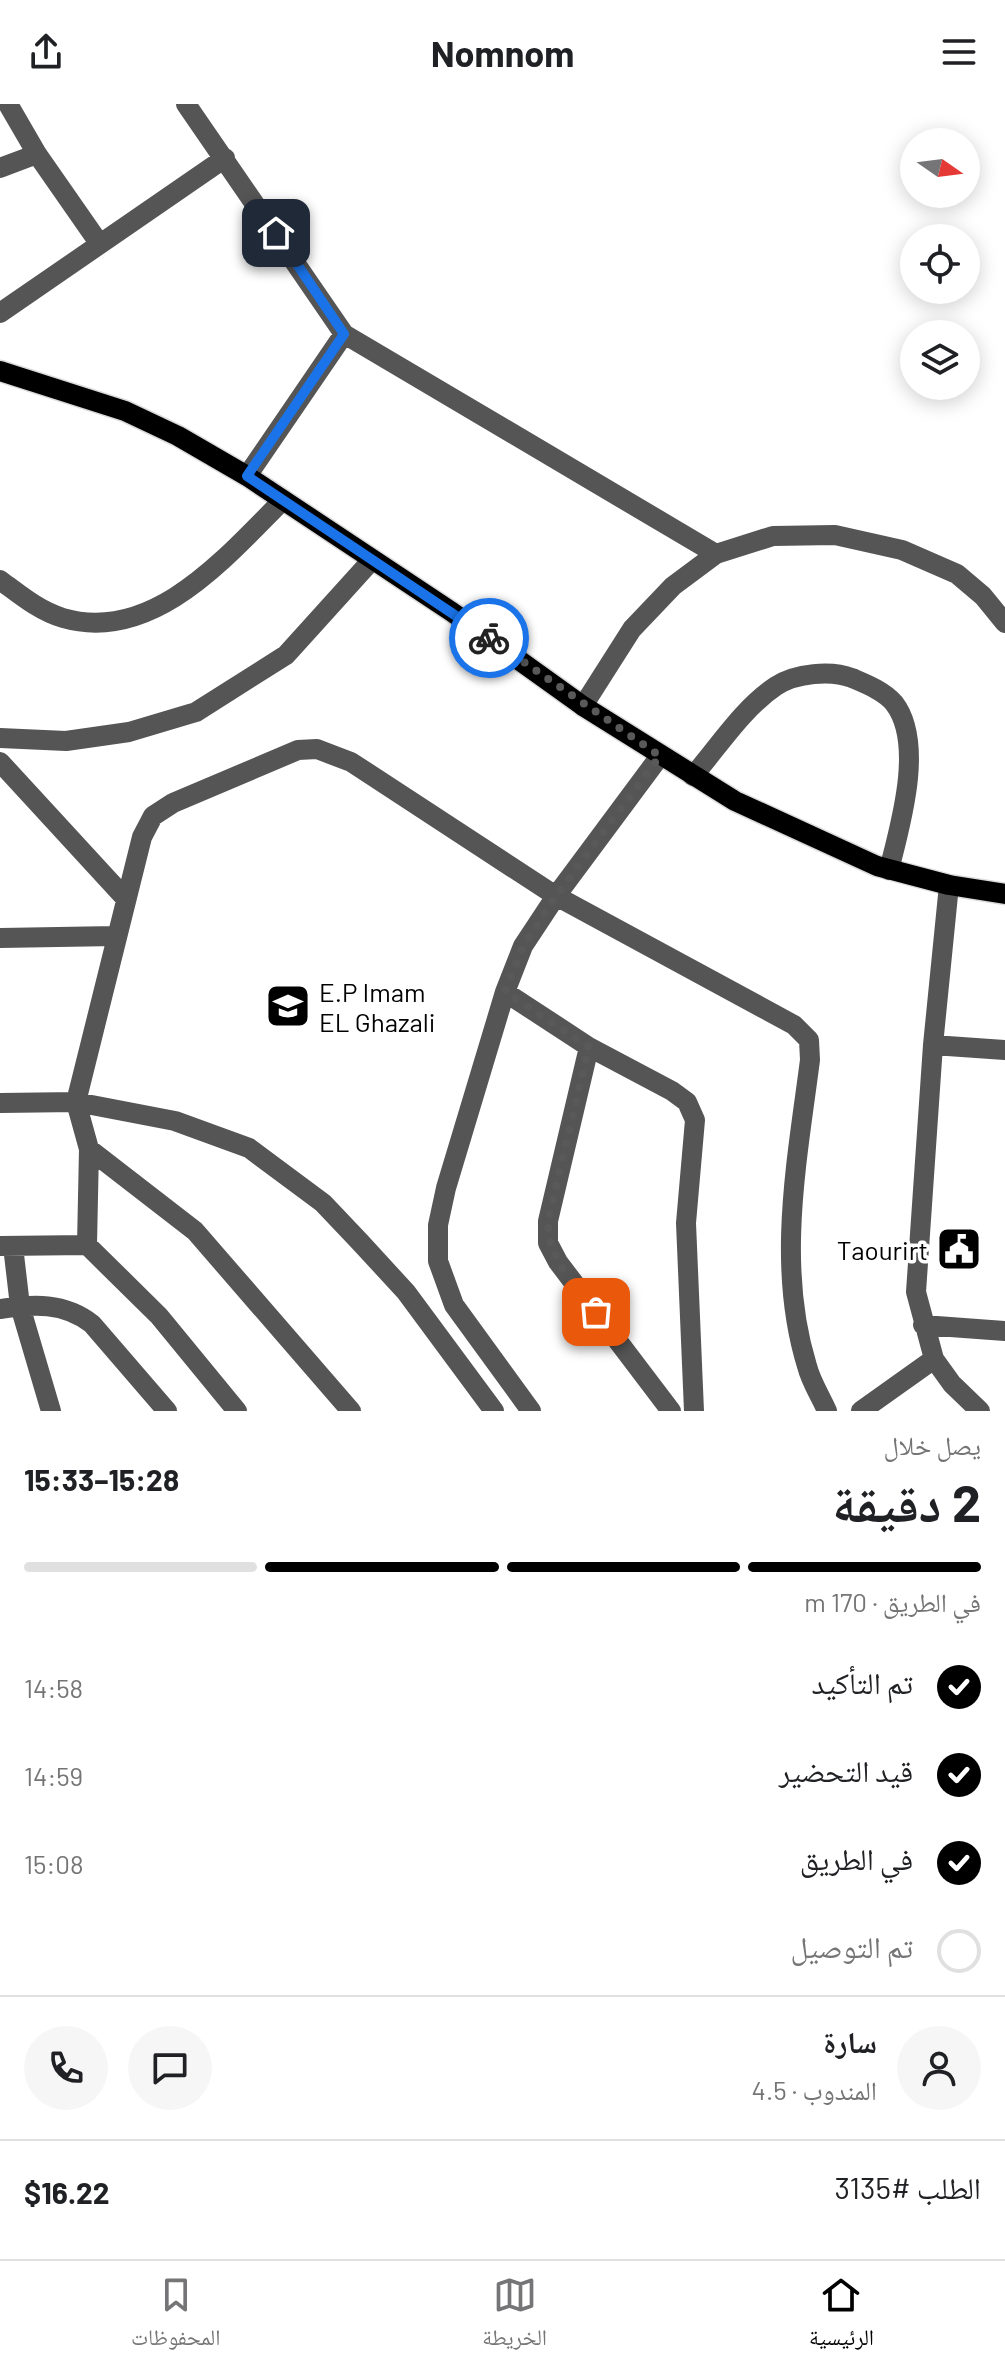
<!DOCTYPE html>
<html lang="ar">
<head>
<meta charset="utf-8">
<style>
	:root { --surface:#fff; --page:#f6f6f6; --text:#202124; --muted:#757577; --line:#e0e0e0; --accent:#000 }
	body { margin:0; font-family:Barlow,"Noto Naskh Arabic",sans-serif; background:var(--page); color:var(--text); direction:rtl; height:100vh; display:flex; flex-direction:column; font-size:30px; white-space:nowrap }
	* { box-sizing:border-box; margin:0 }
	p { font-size:26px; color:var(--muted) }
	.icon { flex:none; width:44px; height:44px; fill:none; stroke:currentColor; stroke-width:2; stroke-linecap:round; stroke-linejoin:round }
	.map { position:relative; height:1307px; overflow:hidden; direction:ltr }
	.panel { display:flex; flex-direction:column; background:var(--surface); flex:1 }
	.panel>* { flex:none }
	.needle { width:52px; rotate:104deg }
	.buttons { position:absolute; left:900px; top:24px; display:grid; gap:16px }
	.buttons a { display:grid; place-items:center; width:80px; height:80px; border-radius:50%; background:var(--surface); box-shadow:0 4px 20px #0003; font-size:40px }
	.pin { position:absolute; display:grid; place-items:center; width:68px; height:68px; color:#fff; margin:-34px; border-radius:16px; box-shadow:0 4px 12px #0006 }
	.courier { position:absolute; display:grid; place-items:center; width:80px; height:80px; margin:-40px; border:6px solid #1a73e8; border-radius:50%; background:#fff; color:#222; box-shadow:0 2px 10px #0007 }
	.head em { font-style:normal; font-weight:700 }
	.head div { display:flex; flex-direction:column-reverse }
	.head { display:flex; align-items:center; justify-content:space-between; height:136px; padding:0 24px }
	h1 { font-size:52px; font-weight:700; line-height:60px }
	.bar { display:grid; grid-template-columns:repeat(4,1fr); gap:12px 8px; align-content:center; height:96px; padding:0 24px }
	.bar i { height:10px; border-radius:6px; background:var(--line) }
	.bar .current { background:var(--accent) }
	.bar p { grid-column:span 4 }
	.line { display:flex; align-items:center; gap:20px; padding:0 24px; border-top:2px solid var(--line) }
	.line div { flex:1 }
	.round { display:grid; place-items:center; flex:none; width:84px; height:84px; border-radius:42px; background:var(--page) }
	ol { padding:0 24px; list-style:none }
	li { display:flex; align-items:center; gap:24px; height:88px }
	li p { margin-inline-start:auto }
	li .icon { padding:8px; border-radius:50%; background:var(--accent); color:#fff; stroke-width:4 }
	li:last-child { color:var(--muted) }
	li i { width:44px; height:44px; border:4px solid var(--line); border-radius:50% }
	header { display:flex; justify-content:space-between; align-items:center; height:104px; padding:0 24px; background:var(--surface); font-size:36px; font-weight:700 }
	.dock { display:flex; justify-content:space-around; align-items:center; height:112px; border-top:2px solid var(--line); background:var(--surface); font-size:22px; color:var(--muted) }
	.dock a { display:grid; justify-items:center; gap:4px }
	.dock .current { color:var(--accent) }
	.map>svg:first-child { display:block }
</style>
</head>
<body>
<header><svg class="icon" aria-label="menu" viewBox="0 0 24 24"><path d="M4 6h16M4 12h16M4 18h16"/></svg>Nomnom<svg class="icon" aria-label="share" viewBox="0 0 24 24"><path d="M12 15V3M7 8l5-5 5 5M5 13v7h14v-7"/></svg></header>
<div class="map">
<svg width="1005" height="1307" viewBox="0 0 1005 1307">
	<rect width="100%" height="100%" fill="#fff"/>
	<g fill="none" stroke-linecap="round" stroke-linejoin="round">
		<g stroke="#dbdbdb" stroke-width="23">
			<path id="major" d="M 0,267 L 125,307 L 178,332 L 247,372 L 452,508 L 583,602 L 735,697 L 877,762 L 949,781 L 1005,790"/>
		</g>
		<path stroke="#555" stroke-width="20" d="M 8,0 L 37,50 L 99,139
			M 186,0 L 344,230 L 716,450
			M 0,64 L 37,50
			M 0,209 L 225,54
			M 247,372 L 344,230
			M 0,476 C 19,490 39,507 63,514 C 153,540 226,453 283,396
			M 583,602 L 632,525 L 673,482 L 716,450 L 773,432 L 835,431 L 902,446 L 957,470 L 983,492 L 1005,519
			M 0,634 L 66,637 L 129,628 L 196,608 L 286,551 L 371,457
			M 0,658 L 126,795
			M 693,672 C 719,642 743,604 776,582 C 796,569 831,566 852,574 C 866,580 884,587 894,599 C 925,639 900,722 889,766
			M 949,781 L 933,941 L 916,1188 L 934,1255 L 952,1280 L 980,1307
			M 0,834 L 116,832
			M 505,888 L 589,943
			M 933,941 L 1005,946
			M 0,999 L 76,998 L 175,1017 L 249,1044 L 323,1099 L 360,1138 L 406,1188 L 494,1307
			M 89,1045 L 195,1127 L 351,1307
			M 87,1141 L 89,1045 L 76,998 L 142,733 L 153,712 L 173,699 L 298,646 L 317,645 L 351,658 L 556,792 L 794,921 L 809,936 L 810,956 C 797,1057 776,1162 807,1262 C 811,1278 821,1293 827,1307
			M 0,1142 L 87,1141 L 159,1212 L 237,1307
			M 13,1142 L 20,1202 L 51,1307
			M 0,1205 C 33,1200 64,1198 92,1220 L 167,1307
			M 923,1221 L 1005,1227
			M 531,1307 L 454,1201 L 438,1157 L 438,1121 L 446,1084 L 505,888 L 523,842 L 556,792 L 660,652
			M 671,1307 L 558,1158 L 548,1139 L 548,1117 L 589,943 L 672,987 L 687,998 L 695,1016 L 686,1119 L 694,1307
			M 861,1307 L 934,1255"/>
		<use href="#major" stroke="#000" stroke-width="20"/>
	</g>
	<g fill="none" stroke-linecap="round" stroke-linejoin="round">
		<path stroke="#595959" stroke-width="8" stroke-dasharray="0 14.4" d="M 489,534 L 660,652 L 556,792 L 523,842 L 505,888 L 589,943 L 548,1117 C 548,1156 573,1178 596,1208"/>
		<path stroke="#1a73e8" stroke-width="10" d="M 276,129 L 344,230 L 247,372 L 489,534"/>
	</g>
	<defs>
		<g id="school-square" transform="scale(2.3)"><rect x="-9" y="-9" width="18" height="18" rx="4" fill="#000" stroke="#fff"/><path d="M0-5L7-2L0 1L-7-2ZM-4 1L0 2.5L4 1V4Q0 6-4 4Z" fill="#fff"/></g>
		<g id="civic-square" transform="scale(2.3)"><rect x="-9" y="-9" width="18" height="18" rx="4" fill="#000" stroke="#fff"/><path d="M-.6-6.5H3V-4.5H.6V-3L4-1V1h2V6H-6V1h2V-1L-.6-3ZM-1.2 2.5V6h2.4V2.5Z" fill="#fff"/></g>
	</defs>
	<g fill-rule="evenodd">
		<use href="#school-square" x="288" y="902"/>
		<use href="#civic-square" x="959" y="1145"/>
	</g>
	<g text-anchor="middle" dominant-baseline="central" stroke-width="7" stroke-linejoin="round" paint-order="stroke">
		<g font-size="26" fill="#000" stroke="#fff" text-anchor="start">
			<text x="319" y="887">E.P Imam<tspan x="319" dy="30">EL Ghazali</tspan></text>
			<text x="928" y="1145" text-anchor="end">Taourirt</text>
		</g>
	</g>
</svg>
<div class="buttons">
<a><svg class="needle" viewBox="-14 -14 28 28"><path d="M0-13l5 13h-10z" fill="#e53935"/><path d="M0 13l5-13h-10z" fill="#757577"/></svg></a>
<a><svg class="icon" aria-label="locate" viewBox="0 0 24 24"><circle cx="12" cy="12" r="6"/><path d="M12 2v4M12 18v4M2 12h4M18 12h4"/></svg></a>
<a><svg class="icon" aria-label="layers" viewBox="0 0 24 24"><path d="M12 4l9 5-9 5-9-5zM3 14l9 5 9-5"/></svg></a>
</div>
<div class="pin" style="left:596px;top:1208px;background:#ea580c"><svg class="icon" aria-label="bag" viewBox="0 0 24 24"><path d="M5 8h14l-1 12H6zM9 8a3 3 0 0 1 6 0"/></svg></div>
<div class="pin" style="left:276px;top:129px;background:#1f2937"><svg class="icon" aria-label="home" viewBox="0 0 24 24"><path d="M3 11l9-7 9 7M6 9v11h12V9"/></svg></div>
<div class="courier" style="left:489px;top:534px"><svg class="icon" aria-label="bike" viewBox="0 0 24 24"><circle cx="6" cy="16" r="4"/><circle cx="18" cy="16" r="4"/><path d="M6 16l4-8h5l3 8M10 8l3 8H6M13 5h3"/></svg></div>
</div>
<section class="panel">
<div class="head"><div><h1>2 دقيقة</h1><p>يصل خلال</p></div><em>15:28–15:33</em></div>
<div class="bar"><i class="current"></i><i class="current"></i><i class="current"></i><i></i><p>في الطريق · 170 m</p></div>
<ol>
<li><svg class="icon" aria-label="check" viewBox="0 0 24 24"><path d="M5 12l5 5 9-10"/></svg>تم التأكيد<p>14:58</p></li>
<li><svg class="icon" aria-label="check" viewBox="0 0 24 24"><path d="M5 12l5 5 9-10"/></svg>قيد التحضير<p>14:59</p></li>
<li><svg class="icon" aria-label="check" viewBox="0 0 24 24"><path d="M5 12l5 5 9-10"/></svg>في الطريق<p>15:08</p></li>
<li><i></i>تم التوصيل</li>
</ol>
<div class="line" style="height:144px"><a class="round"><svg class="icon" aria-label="person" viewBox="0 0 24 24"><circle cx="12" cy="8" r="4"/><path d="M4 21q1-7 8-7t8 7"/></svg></a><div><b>سارة</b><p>المندوب · 4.5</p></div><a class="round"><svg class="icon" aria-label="chat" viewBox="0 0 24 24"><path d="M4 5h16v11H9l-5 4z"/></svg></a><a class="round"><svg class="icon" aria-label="phone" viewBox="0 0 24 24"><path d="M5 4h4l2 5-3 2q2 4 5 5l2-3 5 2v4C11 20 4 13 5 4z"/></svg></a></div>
<div class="line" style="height:104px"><div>الطلب #3135</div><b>$16.22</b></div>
</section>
<nav class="dock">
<a class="current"><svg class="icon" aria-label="home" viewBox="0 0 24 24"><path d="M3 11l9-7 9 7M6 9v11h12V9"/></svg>الرئيسية</a>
<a><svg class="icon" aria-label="map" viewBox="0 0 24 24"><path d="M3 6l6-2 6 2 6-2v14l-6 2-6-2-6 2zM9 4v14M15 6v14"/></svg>الخريطة</a>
<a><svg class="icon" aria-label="saved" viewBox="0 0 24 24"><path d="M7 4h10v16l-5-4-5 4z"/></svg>المحفوظات</a>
</nav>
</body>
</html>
